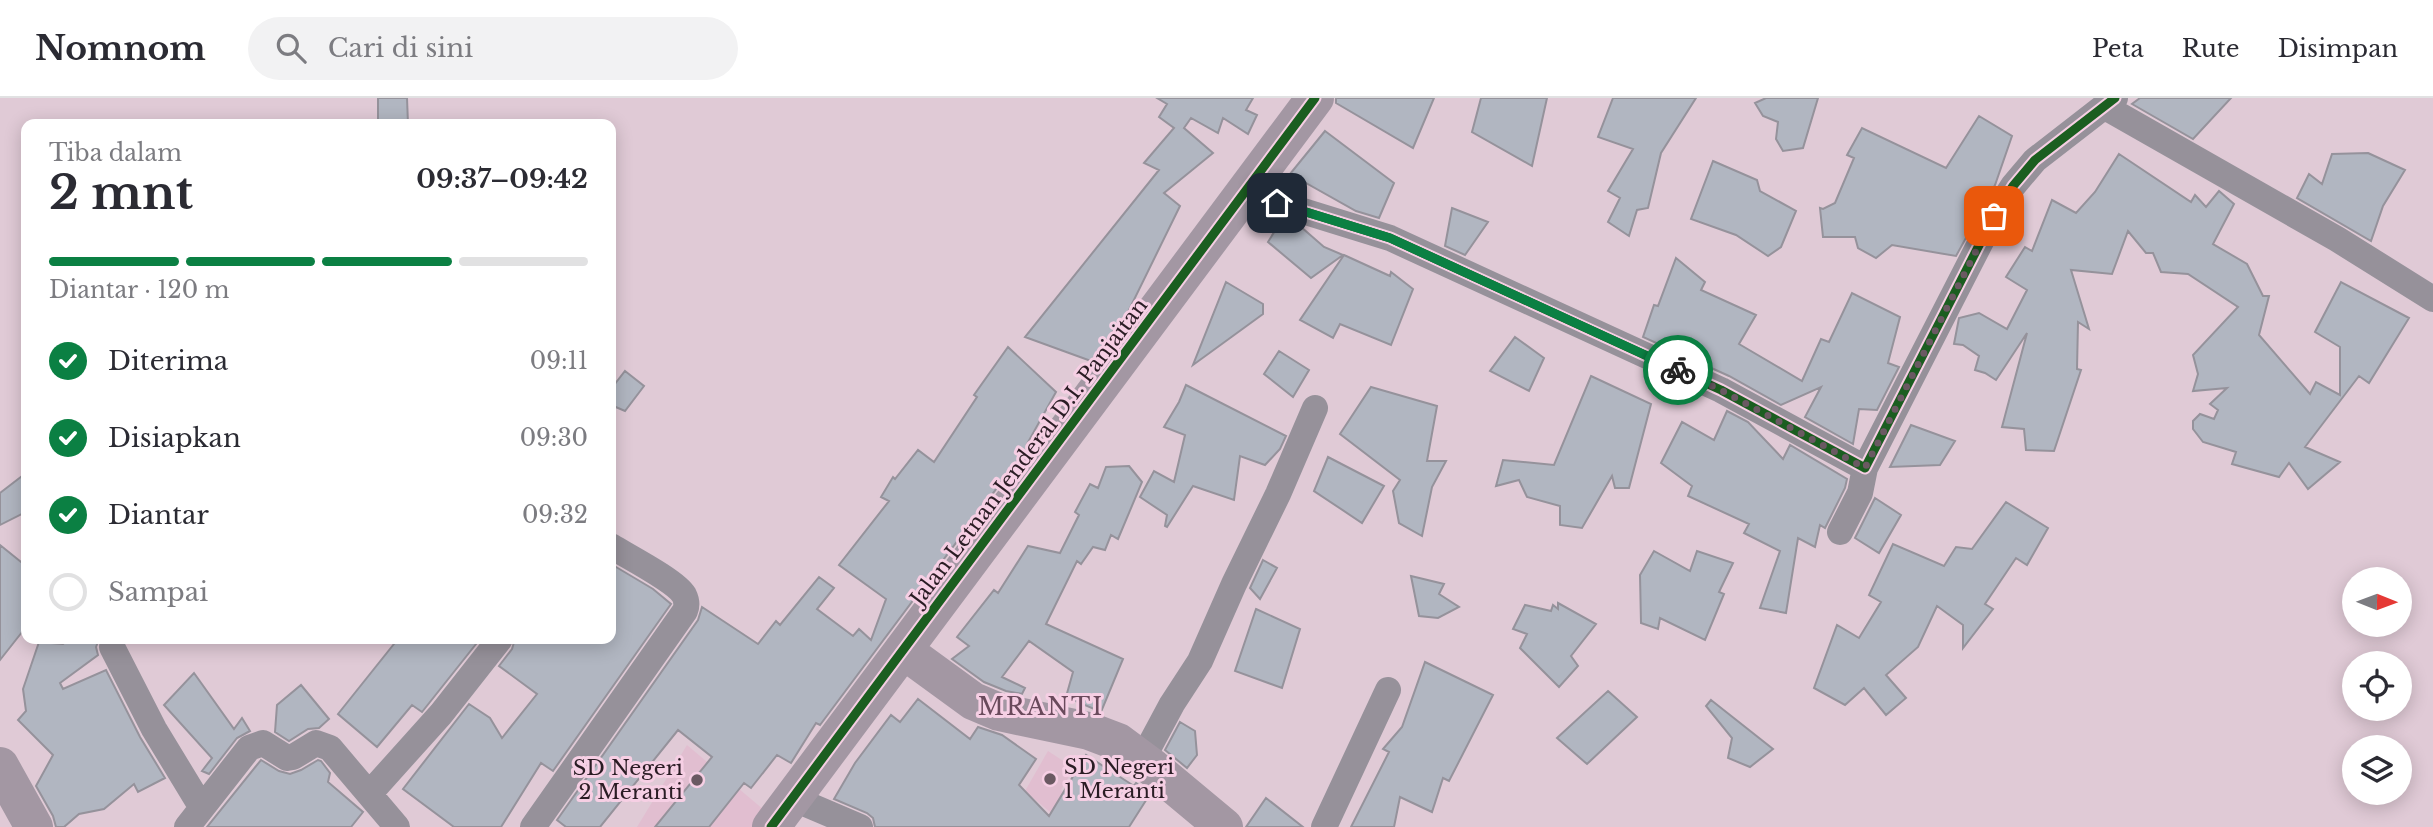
<!DOCTYPE html>
<html lang="id">
<head>
<meta charset="utf-8">
<style>
	:root { --surface:#fff; --page:#f2f2f3; --text:#2b2b33; --muted:#7c7c81; --line:#e1e1e2; --accent:#0b8043 }
	body { margin:0; font-family:"Libre Baskerville",serif; background:var(--page); color:var(--text); height:100vh; display:flex; flex-direction:column; font-size:26px; white-space:nowrap }
	* { box-sizing:border-box; margin:0 }
	p { font-size:23px; color:var(--muted) }
	.icon { flex:none; width:38px; height:38px; fill:none; stroke:currentColor; stroke-width:2; stroke-linecap:round; stroke-linejoin:round }
	.map { position:relative; flex:1; overflow:hidden }
	.side { position:absolute; left:21px; top:21px; width:595px; height:525px; display:flex; flex-direction:column; background:var(--surface); border-radius:14px; box-shadow:0 4px 18px #0003 }
	.side>* { flex:none }
	.needle { width:46px; rotate:91deg }
	.buttons { position:absolute; left:2342px; top:469px; display:grid; gap:14px }
	.buttons a { display:grid; place-items:center; width:70px; height:70px; border-radius:50%; background:var(--surface); box-shadow:0 4px 18px #0003; font-size:35px }
	.pin { position:absolute; display:grid; place-items:center; width:60px; height:60px; color:#fff; margin:-30px; border-radius:14px; box-shadow:0 4px 10px #0006 }
	.courier { position:absolute; display:grid; place-items:center; width:70px; height:70px; margin:-35px; border:5px solid #0b8043; border-radius:50%; background:#fff; color:#222; box-shadow:0 2px 9px #0007 }
	.summary em { font-style:normal; font-weight:700 }
	.summary div { display:flex; flex-direction:column-reverse }
	.summary { display:flex; align-items:center; justify-content:space-between; height:119px; padding:0 28px }
	h1 { font-size:46px; font-weight:700; line-height:52px }
	.bar { display:grid; grid-template-columns:repeat(4,1fr); gap:10px 7px; align-content:center; height:84px; padding:0 28px }
	.bar i { height:9px; border-radius:5px; background:var(--line) }
	.bar .selected { background:var(--accent) }
	.bar p { grid-column:span 4 }
	ol { padding:0 28px; list-style:none }
	li { display:flex; align-items:center; gap:21px; height:77px }
	li p { margin-inline-start:auto }
	li .icon { padding:7px; border-radius:50%; background:var(--accent); color:#fff; stroke-width:4 }
	li:last-child { color:var(--muted) }
	li i { width:38px; height:38px; border:4px solid var(--line); border-radius:50% }
	header { display:flex; align-items:center; gap:42px; box-sizing:border-box; height:98px; padding:0 35px; background:var(--surface); border-bottom:2px solid var(--line) }
	header strong { font-size:33px }
	nav { display:flex; gap:38px; margin-inline-start:auto; font-size:24px }
	.search { width:490px; height:63px; background:var(--page); display:flex; align-items:center; gap:18px; box-sizing:border-box; padding:0 24px; border-radius:38px; color:var(--muted); font-size:26px }
	.map>svg:first-child { display:block }
</style>
</head>
<body>
<header>
<strong>Nomnom</strong>
<div class="search"><svg class="icon" aria-label="search" viewBox="0 0 24 24"><circle cx="10" cy="10" r="6"/><path d="M15 15l6 6"/></svg>Cari di sini</div>
<nav><a>Peta</a><a>Rute</a><a>Disimpan</a></nav>
</header>
<div class="map">
<svg width="2433" height="729" viewBox="0 0 2433 729">
	<rect width="100%" height="100%" fill="#e0cad6"/>
	<path fill="#e1bed0" d="M 687,647 L 770,717 L 760,729 L 637,729 Z
		M 1048,653 L 1074,670 L 1061,692 L 1089,714 L 1063,725 L 1025,693 Z"/>
	<path fill="#b1b6c1" stroke="#95929b" stroke-width="2" d="M 378,0 L 407,0 L 408,26 L 378,25 Z
		M 1157,0 L 1253,0 L 1246,12 L 1257,17 L 1248,36 L 1223,20 L 1218,35 L 1191,20 L 1184,30 L 1213,55 L 1164,95 L 1180,108 L 1129,212 L 1091,263 L 1025,239 L 1159,72 L 1144,65 L 1174,30 L 1159,19 L 1167,6 Z
		M 1336,0 L 1434,0 L 1413,50 L 1336,5 Z
		M 1481,0 L 1547,0 L 1532,68 L 1472,34 Z
		M 1613,0 L 1696,0 L 1661,55 L 1648,110 L 1637,112 L 1629,138 L 1608,124 L 1620,100 L 1608,93 L 1633,51 L 1598,39 Z
		M 1766,0 L 1818,0 L 1803,50 L 1783,53 L 1776,41 L 1778,24 L 1763,18 L 1755,5 Z
		M 2140,0 L 2231,0 L 2193,41 L 2132,6 Z
		M 1979,18 L 2012,38 L 1995,87 L 1956,158 L 1892,147 L 1876,160 L 1858,150 L 1855,139 L 1823,139 L 1820,110 L 1823,111 L 1835,105 L 1854,60 L 1847,57 L 1862,30 L 1946,70 Z
		M 1325,33 L 1394,85 L 1379,120 L 1356,113 L 1290,76 Z
		M 2368,55 L 2405,72 L 2383,108 L 2371,143 L 2297,100 L 2309,76 L 2322,86 L 2332,56 Z
		M 2119,56 L 2191,104 L 2195,97 L 2206,109 L 2219,93 L 2234,106 L 2213,146 L 2247,166 L 2263,198 L 2269,198 L 2259,237 L 2310,296 L 2316,284 L 2340,297 L 2340,249 L 2315,234 L 2341,184 L 2409,220 L 2369,285 L 2359,278 L 2305,349 L 2340,364 L 2308,391 L 2289,365 L 2279,379 L 2232,366 L 2236,354 L 2203,344 L 2193,331 L 2193,323 L 2200,316 L 2214,321 L 2218,312 L 2210,306 L 2227,290 L 2193,293 L 2198,276 L 2193,257 L 2238,209 L 2188,176 L 2161,174 L 2153,155 L 2146,155 L 2128,133 L 2112,176 L 2071,172 L 2089,231 L 2078,224 L 2077,271 L 2081,272 L 2054,353 L 2026,352 L 2024,331 L 2002,329 L 2027,235 L 1996,282 L 1985,275 L 1975,272 L 1979,258 L 1963,247 L 1954,246 L 1959,220 L 1979,215 L 2007,231 L 2027,192 L 2006,179 L 2025,149 L 2032,153 L 2052,102 L 2076,115 L 2095,94 Z
		M 1713,63 L 1757,82 L 1760,93 L 1796,113 L 1781,149 L 1768,158 L 1736,137 L 1691,121 Z
		M 1452,110 L 1488,124 L 1465,157 L 1445,148 Z
		M 1281,123 L 1301,129 L 1324,149 L 1343,157 L 1311,180 L 1268,144 Z
		M 1344,157 L 1390,178 L 1391,174 L 1413,191 L 1391,247 L 1340,226 L 1333,240 L 1300,222 Z
		M 1676,160 L 1705,184 L 1701,192 L 1756,217 L 1739,246 L 1802,283 L 1821,241 L 1829,244 L 1852,195 L 1900,219 L 1888,265 L 1899,269 L 1877,312 L 1859,311 L 1853,346 L 1805,319 L 1821,289 L 1781,307 L 1729,278 L 1643,239 L 1654,207 L 1658,208 Z
		M 1226,184 L 1263,206 L 1263,216 L 1193,267 Z
		M 1515,239 L 1544,260 L 1529,293 L 1490,273 Z
		M 1008,249 L 1056,294 L 1027,346 L 1029,347 L 820,627 L 816,625 L 791,665 L 777,657 L 751,690 L 744,685 L 709,729 L 655,729 L 712,659 L 678,632 L 600,729 L 566,729 L 557,722 L 698,522 L 702,509 L 758,546 L 776,523 L 780,527 L 819,479 L 834,490 L 817,511 L 853,538 L 859,531 L 871,542 L 886,501 L 839,467 L 889,403 L 881,399 L 893,379 L 895,381 L 918,352 L 934,364 L 977,299 L 974,297 Z
		M 1279,253 L 1309,272 L 1293,299 L 1264,276 Z
		M 625,273 L 644,288 L 625,313 L 611,307 L 611,291 Z
		M 1591,278 L 1651,306 L 1629,390 L 1615,390 L 1612,378 L 1582,430 L 1560,427 L 1560,408 L 1527,399 L 1519,382 L 1496,388 L 1503,362 L 1554,367 Z
		M 1186,287 L 1286,338 L 1280,351 L 1265,367 L 1240,358 L 1234,402 L 1193,388 L 1167,429 L 1165,428 L 1167,417 L 1140,399 L 1154,373 L 1174,384 L 1185,337 L 1164,329 L 1179,304 Z
		M 1371,289 L 1437,308 L 1427,363 L 1446,363 L 1432,389 L 1422,438 L 1399,425 L 1393,393 L 1400,382 L 1340,336 Z
		M 1727,313 L 1748,324 L 1783,361 L 1790,347 L 1847,381 L 1845,390 L 1825,430 L 1820,427 L 1815,449 L 1798,440 L 1786,515 L 1760,510 L 1780,453 L 1744,435 L 1749,426 L 1688,398 L 1692,388 L 1661,365 L 1682,324 L 1714,342 Z
		M 1911,327 L 1955,343 L 1940,367 L 1890,369 Z
		M 1328,359 L 1384,388 L 1362,425 L 1314,393 Z
		M 1129,368 L 1142,384 L 1118,441 L 1111,437 L 1105,452 L 1093,449 L 1081,466 L 1077,463 L 1046,526 L 1123,561 L 1101,614 L 1066,599 L 1073,574 L 1029,543 L 1002,579 L 1025,590 L 1022,596 L 1006,593 L 984,584 L 952,561 L 969,548 L 957,539 L 994,492 L 998,495 L 1028,448 L 1060,455 L 1079,417 L 1075,414 L 1090,386 L 1098,390 L 1106,369 Z
		M 26,375 L 26,414 L 0,427 L 0,395 Z
		M 1875,400 L 1901,417 L 1879,455 L 1855,440 Z
		M 2006,404 L 2048,430 L 2027,467 L 2016,460 L 1985,506 L 1993,511 L 1963,550 L 1963,527 L 1937,508 L 1918,549 L 1886,577 L 1906,600 L 1886,617 L 1864,590 L 1845,607 L 1814,590 L 1837,527 L 1859,540 L 1881,504 L 1869,497 L 1893,446 L 1944,468 L 1956,449 L 1972,451 Z
		M 0,447 L 26,468 L 26,529 L 0,562 Z
		M 1654,453 L 1690,473 L 1697,453 L 1733,465 L 1719,494 L 1724,496 L 1705,542 L 1660,520 L 1658,531 L 1641,525 L 1640,477 Z
		M 1263,462 L 1277,470 L 1260,501 L 1250,490 Z
		M 611,466 L 653,491 L 671,506 L 553,673 L 541,665 L 501,729 L 454,729 L 403,691 L 469,606 L 490,620 L 502,640 L 537,596 L 499,568 L 512,551 L 515,541 L 611,541 Z
		M 1411,478 L 1444,486 L 1439,496 L 1459,509 L 1438,520 L 1419,518 Z
		M 1558,505 L 1596,526 L 1571,558 L 1578,568 L 1559,589 L 1520,550 L 1527,536 L 1513,531 L 1525,507 L 1551,513 L 1553,507 L 1558,511 Z
		M 1256,511 L 1300,531 L 1282,590 L 1235,573 Z
		M 69,541 L 99,541 L 96,549 L 98,557 L 60,585 L 63,591 L 106,572 L 140,639 L 165,680 L 138,694 L 134,686 L 104,711 L 79,716 L 64,729 L 56,729 L 53,718 L 36,688 L 53,657 L 18,622 L 26,613 L 23,591 L 39,544 L 63,546 Z
		M 398,541 L 480,541 L 422,614 L 412,607 L 377,649 L 338,616 Z
		M 1425,564 L 1493,597 L 1449,683 L 1443,680 L 1432,714 L 1400,699 L 1394,729 L 1351,729 L 1389,654 L 1383,651 L 1402,629 Z
		M 194,575 L 234,631 L 242,620 L 250,633 L 237,640 L 209,676 L 202,673 L 212,660 L 164,607 Z
		M 301,587 L 329,621 L 319,630 L 308,631 L 289,643 L 275,634 L 277,607 Z
		M 1608,593 L 1637,619 L 1587,666 L 1557,640 Z
		M 918,601 L 970,641 L 978,629 L 1002,637 L 1036,661 L 1019,687 L 1049,718 L 1086,657 L 1134,688 L 1136,685 L 1150,696 L 1129,729 L 875,729 L 873,720 L 867,715 L 834,701 L 855,665 L 891,617 L 900,624 Z
		M 1711,602 L 1773,651 L 1750,669 L 1728,660 L 1732,640 L 1706,608 Z
		M 1180,624 L 1195,633 L 1197,657 L 1187,670 L 1165,652 Z
		M 261,662 L 279,673 L 290,676 L 301,672 L 318,662 L 321,663 L 330,675 L 328,684 L 363,714 L 351,729 L 207,729 Z
		M 1266,700 L 1303,729 L 1246,729 Z"/>
	<g fill="none" stroke-linecap="round" stroke-linejoin="round">
		<path stroke="#96919a" stroke-width="26" d="M 2105,9 L 2337,141 L 2433,201
			M 1277,105 L 1390,140 L 1721,292 L 1865,370 L 1994,118 L 2013,88 L 2035,62 L 2115,0
			M 1840,434 L 1860,395 L 1865,370
			M 112,549 L 154,631 L 202,710
			M 1142,662 L 1172,606 L 1200,563 L 1234,486 L 1278,396 L 1315,310
			M 370,695 L 441,616 L 500,541
			M 792,700 L 860,729
			M 187,729 L 249,650 L 263,645 L 287,660 L 293,659 L 316,645 L 330,650 L 397,729
			M 533,729 L 685,513 C 687,508 687,503 684,497 C 676,483 627,458 611,448
			M 1324,729 L 1388,592"/>
		<path stroke="#a397a3" stroke-width="38" d="M 903,552 L 973,603 L 999,614 L 1089,633 L 1118,644 L 1153,670 L 1224,729
			M 0,668 L 34,729
			M 771,729 L 1315,0"/>
		<g stroke="#f6cfe4" stroke-width="13">
			<path id="cycleway" d="M 1277,105 L 1390,140 L 1721,292 L 1865,370 L 1994,118 L 2013,88 L 2035,62 L 2115,0
				M 771,729 L 1315,0"/>
		</g>
		<use href="#cycleway" stroke="#1b5e20" stroke-width="9"/>
	</g>
	<g fill="none" stroke-linecap="round" stroke-linejoin="round">
		<path stroke="#6a5962" stroke-width="7" stroke-dasharray="0 12.6" d="M 1678,272 L 1721,292 L 1865,370 L 1994,118"/>
		<path stroke="#0b8043" stroke-width="9" d="M 1277,105 L 1390,140 L 1678,272"/>
	</g>
	<g fill="#6a5962" stroke="#f6cfe4" stroke-width="2.5">
		<circle cx="1050" cy="681" r="7"/>
		<circle cx="697" cy="682" r="7"/>
	</g>
	<g text-anchor="middle" dominant-baseline="central" stroke-width="6" stroke-linejoin="round" paint-order="stroke">
		<g font-size="21" fill="#2a1c24" stroke="#f6cfe4">
			<text transform="translate(1029 354) rotate(-53)">Jalan Letnan Jenderal D.I. Panjaitan</text>
		</g>
		<g font-size="21" fill="#2a1c24" stroke="#f6cfe4" text-anchor="start">
			<text x="1064" y="669">SD Negeri<tspan x="1064" dy="24">1 Meranti</tspan></text>
			<text x="683" y="670" text-anchor="end">SD Negeri<tspan x="683" dy="24">2 Meranti</tspan></text>
		</g>
		<g font-size="24" letter-spacing="2" fill="#6a4a5c" stroke="#f6cfe4">
			<text x="1041" y="608">MRANTI</text>
		</g>
	</g>
</svg>
<div class="buttons">
<a><svg class="needle" viewBox="-14 -14 28 28"><path d="M0-13l5 13h-10z" fill="#e53935"/><path d="M0 13l5-13h-10z" fill="#7c7c81"/></svg></a>
<a><svg class="icon" aria-label="locate" viewBox="0 0 24 24"><circle cx="12" cy="12" r="6"/><path d="M12 2v4M12 18v4M2 12h4M18 12h4"/></svg></a>
<a><svg class="icon" aria-label="layers" viewBox="0 0 24 24"><path d="M12 4l9 5-9 5-9-5zM3 14l9 5 9-5"/></svg></a>
</div>
<div class="pin" style="left:1994px;top:118px;background:#ea580c"><svg class="icon" aria-label="bag" viewBox="0 0 24 24"><path d="M5 8h14l-1 12H6zM9 8a3 3 0 0 1 6 0"/></svg></div>
<div class="pin" style="left:1277px;top:105px;background:#1f2937"><svg class="icon" aria-label="home" viewBox="0 0 24 24"><path d="M3 11l9-7 9 7M6 9v11h12V9"/></svg></div>
<div class="courier" style="left:1678px;top:272px"><svg class="icon" aria-label="bike" viewBox="0 0 24 24"><circle cx="6" cy="16" r="4"/><circle cx="18" cy="16" r="4"/><path d="M6 16l4-8h5l3 8M10 8l3 8H6M13 5h3"/></svg></div>
<section class="side">
<div class="summary"><div><h1>2 mnt</h1><p>Tiba dalam</p></div><em>09:37–09:42</em></div>
<div class="bar"><i class="selected"></i><i class="selected"></i><i class="selected"></i><i></i><p>Diantar · 120 m</p></div>
<ol>
<li><svg class="icon" aria-label="check" viewBox="0 0 24 24"><path d="M5 12l5 5 9-10"/></svg>Diterima<p>09:11</p></li>
<li><svg class="icon" aria-label="check" viewBox="0 0 24 24"><path d="M5 12l5 5 9-10"/></svg>Disiapkan<p>09:30</p></li>
<li><svg class="icon" aria-label="check" viewBox="0 0 24 24"><path d="M5 12l5 5 9-10"/></svg>Diantar<p>09:32</p></li>
<li><i></i>Sampai</li>
</ol>
</section>
</div>
</body>
</html>
